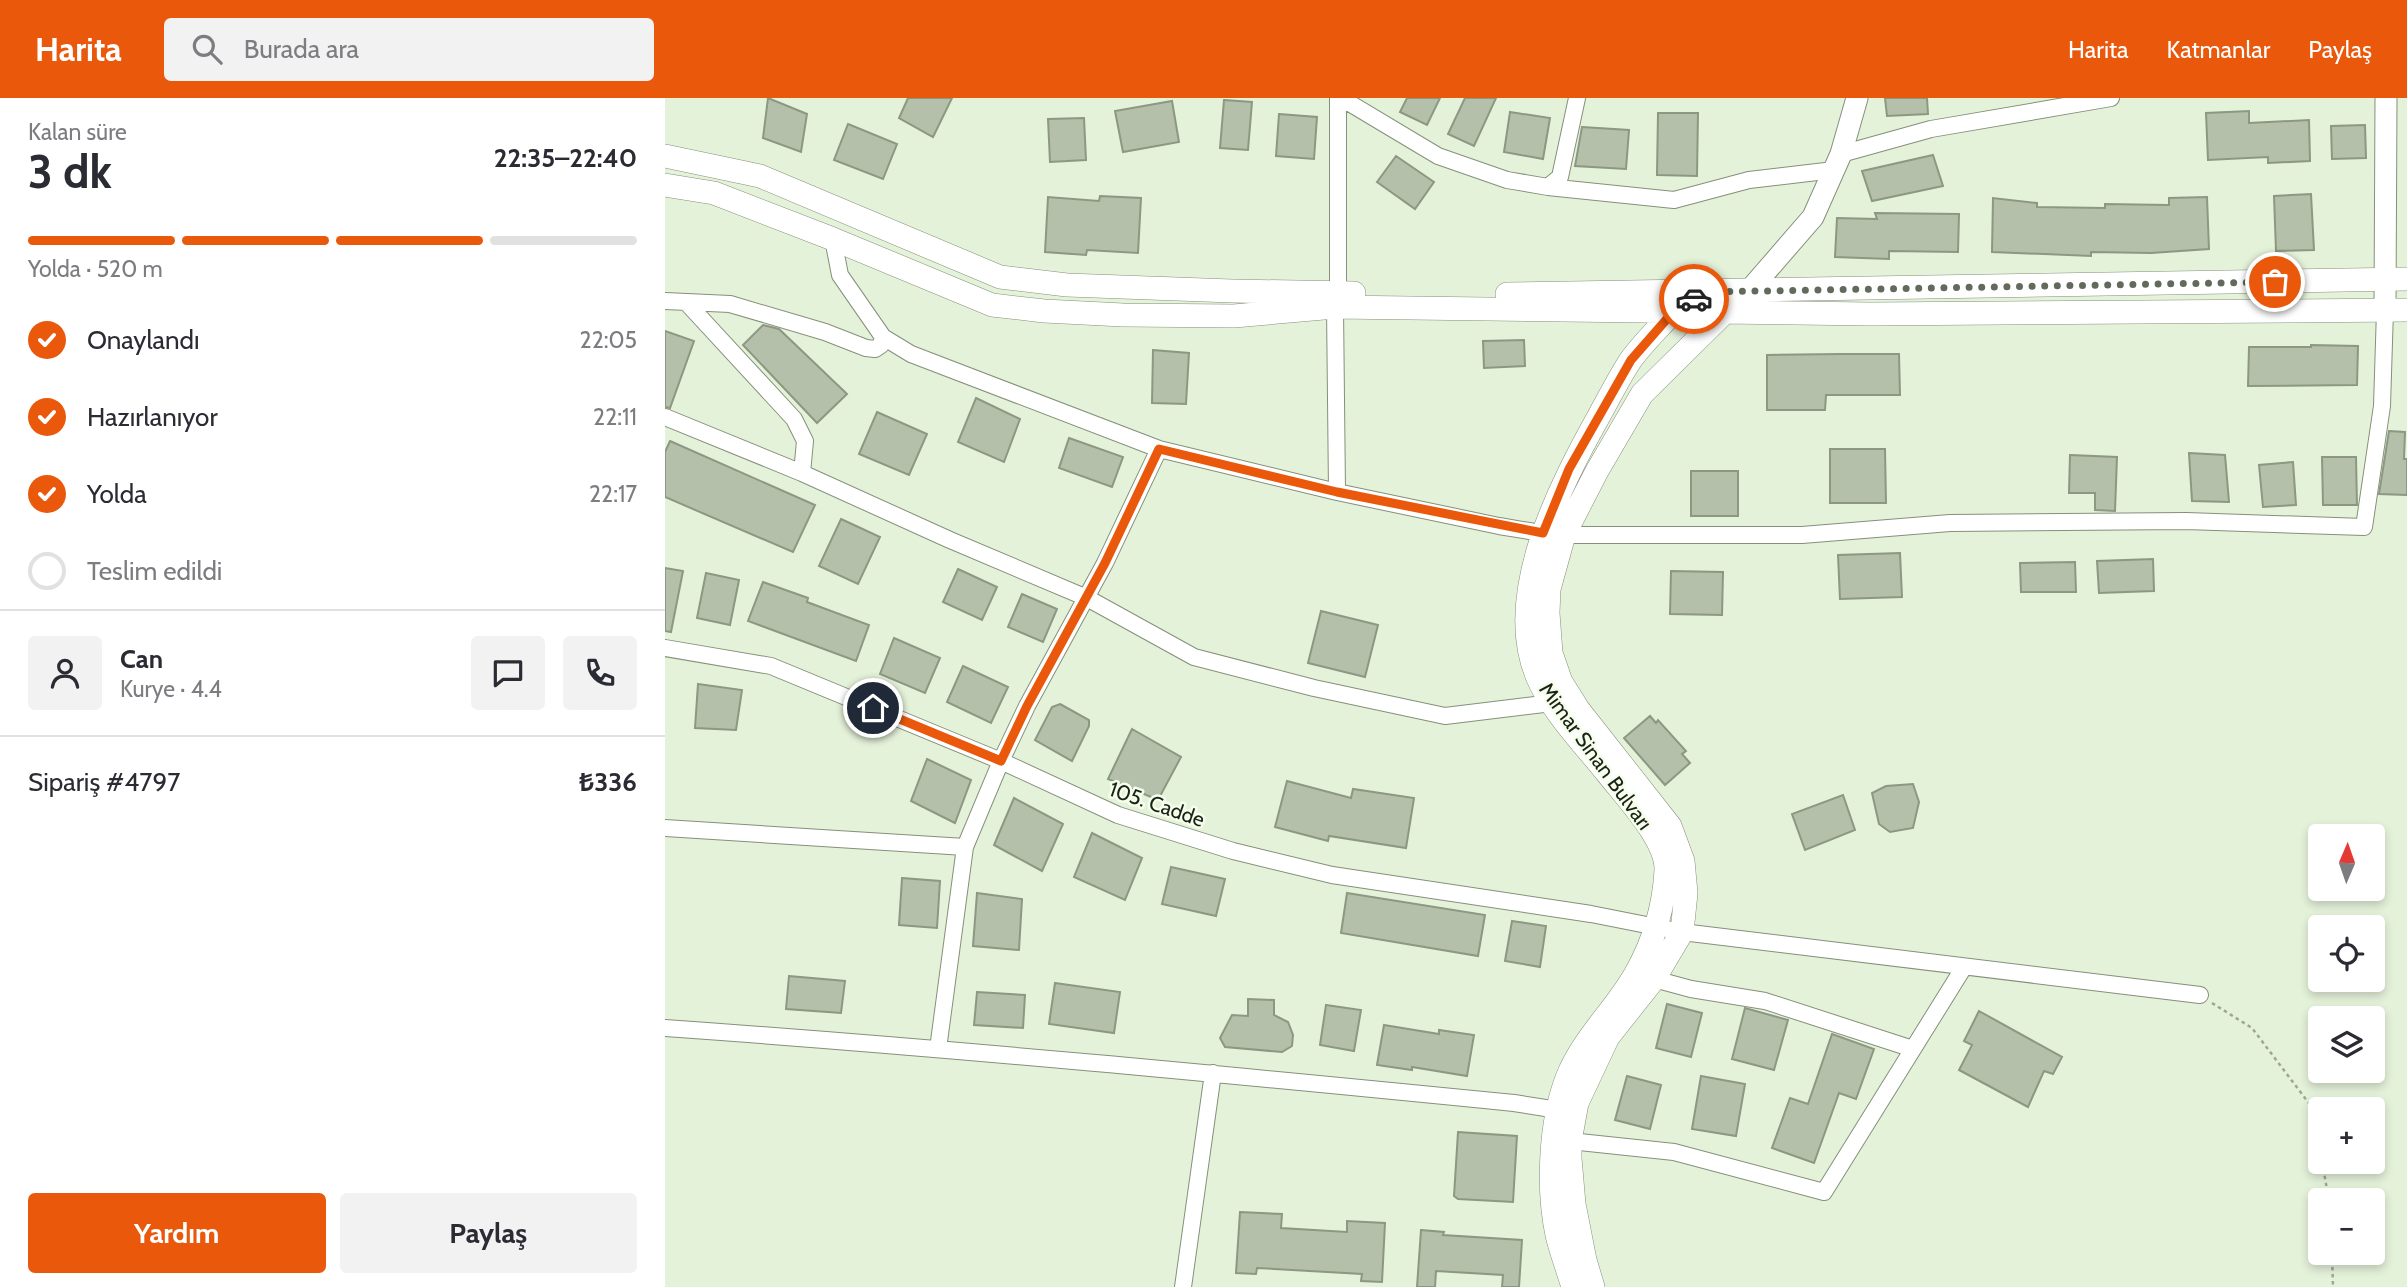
<!DOCTYPE html>
<html lang="tr">
<head>
<meta charset="utf-8">
<style>
	:root { --surface:#fff; --page:#f2f2f3; --text:#2b2b33; --muted:#7c7c81; --line:#e1e1e2; --accent:#ea580c }
	body { margin:0; font-family:Cabin,sans-serif; background:var(--page); color:var(--text); height:100vh; display:flex; flex-direction:column; font-size:26px; white-space:nowrap }
	* { box-sizing:border-box; margin:0 }
	p { font-size:23px; color:var(--muted) }
	.icon { flex:none; width:38px; height:38px; fill:none; stroke:currentColor; stroke-width:2; stroke-linecap:round; stroke-linejoin:round }
	.map { position:relative; flex:1; overflow:hidden }
	.details { display:flex; flex-direction:column; background:var(--surface); width:665px }
	.details>* { flex:none }
	.needle { width:46px; rotate:2deg }
	.controls { position:absolute; left:1643px; top:726px; display:grid; gap:14px }
	.controls a { display:grid; place-items:center; width:77px; height:77px; border-radius:7px; background:var(--surface); box-shadow:0 4px 10px #0003; font-size:35px }
	.pin { position:absolute; display:grid; place-items:center; width:60px; height:60px; color:#fff; margin:-30px; border:4px solid #fff; border-radius:50%; box-shadow:0 2px 7px #0007 }
	.courier { position:absolute; display:grid; place-items:center; width:70px; height:70px; margin:-35px; border:5px solid #ea580c; border-radius:50%; background:#fff; color:#222; box-shadow:0 2px 9px #0007 }
	.head em { font-style:normal; font-weight:700 }
	.head div { display:flex; flex-direction:column-reverse }
	.head { display:flex; align-items:center; justify-content:space-between; height:119px; padding:0 28px }
	h1 { font-size:46px; font-weight:700; line-height:52px }
	.bar { display:grid; grid-template-columns:repeat(4,1fr); gap:10px 7px; align-content:center; height:84px; padding:0 28px }
	.bar i { height:9px; border-radius:5px; background:var(--line) }
	.bar .current { background:var(--accent) }
	.bar p { grid-column:span 4 }
	.line { display:flex; align-items:center; gap:18px; padding:0 28px; border-top:2px solid var(--line) }
	.line div { flex:1 }
	.round { display:grid; place-items:center; flex:none; width:74px; height:74px; border-radius:7px; background:var(--page) }
	ol { padding:0 28px; list-style:none }
	li { display:flex; align-items:center; gap:21px; height:77px }
	li p { margin-inline-start:auto }
	li .icon { padding:7px; border-radius:50%; background:var(--accent); color:#fff; stroke-width:4 }
	li:last-child { color:var(--muted) }
	li i { width:38px; height:38px; border:4px solid var(--line); border-radius:50% }
	.action { display:flex; gap:14px; margin-top:auto; padding:14px 28px }
	.action a { flex:1; height:80px; border-radius:7px; background:var(--accent); color:#fff; font-size:28px; font-weight:700; line-height:80px; text-align:center }
	.action a+a { background:var(--page); color:var(--text) }
	header { display:flex; align-items:center; gap:42px; box-sizing:border-box; height:98px; padding:0 35px; background:var(--accent); color:#fff }
	header strong { font-size:33px }
	nav { display:flex; gap:38px; margin-inline-start:auto; font-size:24px }
	.search { width:490px; height:63px; background:var(--page); display:flex; align-items:center; gap:18px; box-sizing:border-box; padding:0 24px; border-radius:7px; color:var(--muted); font-size:26px }
	main { display:flex; flex:1; min-height:0 }
	.map>svg:first-child { display:block }
</style>
</head>
<body>
<header>
<strong>Harita</strong>
<div class="search"><svg class="icon" aria-label="search" viewBox="0 0 24 24"><circle cx="10" cy="10" r="6"/><path d="M15 15l6 6"/></svg>Burada ara</div>
<nav><a>Harita</a><a>Katmanlar</a><a>Paylaş</a></nav>
</header>
<main>
<section class="details">
<div class="head"><div><h1>3 dk</h1><p>Kalan süre</p></div><em>22:35–22:40</em></div>
<div class="bar"><i class="current"></i><i class="current"></i><i class="current"></i><i></i><p>Yolda · 520 m</p></div>
<ol>
<li><svg class="icon" aria-label="check" viewBox="0 0 24 24"><path d="M5 12l5 5 9-10"/></svg>Onaylandı<p>22:05</p></li>
<li><svg class="icon" aria-label="check" viewBox="0 0 24 24"><path d="M5 12l5 5 9-10"/></svg>Hazırlanıyor<p>22:11</p></li>
<li><svg class="icon" aria-label="check" viewBox="0 0 24 24"><path d="M5 12l5 5 9-10"/></svg>Yolda<p>22:17</p></li>
<li><i></i>Teslim edildi</li>
</ol>
<div class="line" style="height:126px"><a class="round"><svg class="icon" aria-label="person" viewBox="0 0 24 24"><circle cx="12" cy="8" r="4"/><path d="M4 21q1-7 8-7t8 7"/></svg></a><div><b>Can</b><p>Kurye · 4.4</p></div><a class="round"><svg class="icon" aria-label="chat" viewBox="0 0 24 24"><path d="M4 5h16v11H9l-5 4z"/></svg></a><a class="round"><svg class="icon" aria-label="phone" viewBox="0 0 24 24"><path d="M5 4h4l2 5-3 2q2 4 5 5l2-3 5 2v4C11 20 4 13 5 4z"/></svg></a></div>
<div class="line" style="height:91px"><div>Sipariş #4797</div><b>₺336</b></div>
<div class="action"><a>Yardım</a><a>Paylaş</a></div>
</section>
<div class="map">
<svg width="1742" height="1189" viewBox="0 0 1742 1189">
	<rect width="100%" height="100%" fill="#e5f2da"/>
	<path fill="#b4c0a9" stroke="#8c9882" stroke-width="2" d="M 103,0 L 142,16 L 136,54 L 98,40 Z
		M 243,0 L 287,0 L 268,39 L 234,20 Z
		M 742,0 L 775,0 L 762,27 L 735,14 Z
		M 800,0 L 831,0 L 809,48 L 783,36 Z
		M 1220,0 L 1262,0 L 1263,16 L 1222,18 Z
		M 559,2 L 587,4 L 583,52 L 555,50 Z
		M 507,3 L 514,44 L 458,54 L 450,13 Z
		M 1584,13 L 1584,25 L 1644,22 L 1645,63 L 1603,65 L 1603,59 L 1543,62 L 1541,15 Z
		M 845,14 L 885,20 L 878,61 L 839,54 Z
		M 993,15 L 1033,15 L 1032,78 L 992,77 Z
		M 614,16 L 652,19 L 649,61 L 611,58 Z
		M 419,20 L 421,62 L 385,64 L 383,21 Z
		M 183,26 L 232,46 L 218,81 L 169,62 Z
		M 1700,27 L 1701,60 L 1667,61 L 1666,28 Z
		M 917,29 L 964,32 L 961,71 L 910,68 Z
		M 1268,57 L 1278,88 L 1207,103 L 1197,73 Z
		M 731,58 L 769,84 L 750,111 L 712,84 Z
		M 1646,96 L 1649,152 L 1611,153 L 1609,98 Z
		M 435,98 L 476,100 L 473,155 L 422,152 L 421,157 L 380,154 L 383,99 L 434,103 Z
		M 1542,99 L 1544,151 L 1486,155 L 1426,154 L 1426,158 L 1327,154 L 1328,100 L 1372,105 L 1372,109 L 1440,110 L 1440,106 L 1504,107 L 1504,100 Z
		M 1210,115 L 1294,116 L 1293,154 L 1224,153 L 1224,161 L 1170,159 L 1172,120 L 1212,121 Z
		M 98,227 L 114,231 L 182,296 L 152,325 L 78,247 Z
		M 0,233 L 29,243 L 5,310 L 0,309 Z
		M 859,242 L 860,268 L 819,270 L 818,243 Z
		M 1646,247 L 1693,248 L 1692,287 L 1583,288 L 1584,249 L 1646,249 Z
		M 488,252 L 524,255 L 521,306 L 487,305 Z
		M 1177,256 L 1234,256 L 1235,297 L 1161,297 L 1160,312 L 1102,312 L 1102,257 Z
		M 311,300 L 355,321 L 339,364 L 293,344 Z
		M 212,314 L 262,336 L 244,377 L 194,356 Z
		M 1724,333 L 1740,334 L 1739,361 L 1742,361 L 1742,397 L 1714,396 Z
		M 404,340 L 458,359 L 447,389 L 394,370 Z
		M 5,343 L 150,407 L 128,454 L 0,399 L 0,354 Z
		M 1165,351 L 1220,351 L 1221,405 L 1165,405 Z
		M 1524,355 L 1560,357 L 1564,404 L 1527,403 Z
		M 1405,357 L 1452,359 L 1450,413 L 1430,412 L 1430,395 L 1404,395 Z
		M 1657,359 L 1691,359 L 1692,407 L 1658,407 Z
		M 1628,364 L 1631,407 L 1598,409 L 1594,367 Z
		M 1026,373 L 1073,373 L 1073,418 L 1026,418 Z
		M 176,421 L 215,439 L 193,486 L 154,468 Z
		M 1235,455 L 1237,499 L 1175,501 L 1173,457 Z
		M 1488,461 L 1489,493 L 1434,495 L 1432,463 Z
		M 1410,464 L 1411,494 L 1356,494 L 1355,465 Z
		M 0,470 L 18,473 L 6,534 L 0,533 Z
		M 293,471 L 332,489 L 317,522 L 278,504 Z
		M 1006,473 L 1058,474 L 1057,517 L 1005,516 Z
		M 41,475 L 74,482 L 65,527 L 32,520 Z
		M 98,484 L 143,500 L 142,504 L 204,527 L 191,563 L 83,523 Z
		M 357,496 L 392,511 L 378,544 L 343,529 Z
		M 656,513 L 713,527 L 700,579 L 643,565 Z
		M 229,540 L 275,560 L 260,595 L 215,576 Z
		M 298,568 L 343,589 L 326,625 L 282,604 Z
		M 33,586 L 77,592 L 71,632 L 30,630 Z
		M 395,606 L 424,622 L 424,628 L 407,663 L 370,642 L 387,609 Z
		M 985,618 L 991,625 L 993,622 L 1021,653 L 1017,656 L 1025,665 L 1000,687 L 959,640 Z
		M 467,631 L 516,659 L 493,702 L 443,681 Z
		M 262,661 L 306,682 L 290,725 L 246,703 Z
		M 622,683 L 686,700 L 688,691 L 749,700 L 741,750 L 664,738 L 663,743 L 610,729 Z
		M 1248,686 L 1254,704 L 1248,730 L 1225,734 L 1214,726 L 1207,695 L 1221,688 Z
		M 1178,697 L 1190,732 L 1140,752 L 1127,716 Z
		M 349,700 L 398,726 L 377,773 L 329,747 Z
		M 427,735 L 477,760 L 460,802 L 409,779 Z
		M 506,769 L 560,781 L 551,818 L 497,806 Z
		M 237,780 L 275,783 L 272,830 L 234,827 Z
		M 312,795 L 357,801 L 354,852 L 308,848 Z
		M 682,795 L 820,817 L 813,858 L 676,835 Z
		M 847,823 L 881,828 L 875,869 L 840,863 Z
		M 124,878 L 180,883 L 176,915 L 121,911 Z
		M 390,885 L 455,894 L 449,935 L 384,926 Z
		M 312,894 L 360,897 L 358,930 L 309,927 Z
		M 583,901 L 609,902 L 609,917 L 623,924 L 628,937 L 627,948 L 617,954 L 560,949 L 555,940 L 567,917 L 583,918 Z
		M 1002,906 L 1037,915 L 1026,959 L 991,950 Z
		M 661,907 L 696,912 L 689,953 L 655,947 Z
		M 1080,910 L 1123,922 L 1109,972 L 1067,961 Z
		M 1314,913 L 1397,959 L 1388,976 L 1379,973 L 1363,1009 L 1294,972 L 1307,947 L 1299,943 Z
		M 719,927 L 774,936 L 774,932 L 809,937 L 802,978 L 747,969 L 747,972 L 712,967 Z
		M 1167,936 L 1209,951 L 1191,1001 L 1174,995 L 1149,1065 L 1107,1050 L 1125,1000 L 1143,1006 Z
		M 962,978 L 996,987 L 985,1031 L 950,1022 Z
		M 1036,978 L 1080,986 L 1071,1038 L 1027,1031 Z
		M 793,1034 L 852,1038 L 848,1104 L 793,1101 L 789,1098 Z
		M 575,1114 L 617,1116 L 616,1130 L 682,1134 L 682,1123 L 720,1125 L 717,1184 L 696,1183 L 697,1176 L 592,1170 L 591,1176 L 571,1175 Z
		M 756,1132 L 779,1134 L 778,1137 L 857,1142 L 854,1189 L 837,1189 L 838,1177 L 771,1173 L 770,1189 L 752,1189 Z"/>
	<g fill="none" stroke-linecap="round" stroke-linejoin="round">
		<g stroke="#85907a" stroke-width="18">
			<path id="minor" d="M 676,0 L 773,58 L 842,82 L 883,89 L 895,79 L 912,0
				M 1176,56 L 1266,31 L 1446,0
				M 883,89 L 1009,102 L 1084,82 L 1169,72
				M 0,203 L 65,206 L 160,234 L 201,250 L 210,251 L 216,247 L 218,239 L 175,177 L 168,141
				M 21,204 L 129,321 L 140,343 L 137,375
				M 218,239 L 246,256 L 494,351 L 672,394 L 834,428 L 888,437 L 1137,437 L 1285,425 L 1521,423 L 1699,429 L 1717,308 L 1720,212
				M 0,319 L 137,375 L 285,442 L 422,500 L 529,559 L 649,590 L 780,618 L 887,605
				M 672,394 L 670,209 L 673,194 L 673,0
				M 0,550 L 106,568 L 336,663 L 453,717 L 568,753 L 667,777 L 926,816 L 1017,834 L 1535,897
				M 0,730 L 300,749
				M 989,881 L 1026,891 L 1100,903 L 1248,951
				M 0,930 C 284,950 566,977 849,1005 L 893,1012
				M 273,951 L 300,749 L 336,663 L 362,608 L 440,465 L 494,351
				M 905,1043 L 1009,1054 L 1159,1094 L 1299,869
				M 518,1189 L 548,975"/>
		</g>
		<g stroke="#85907a" stroke-width="23">
			<path id="tertiary" d="M 1083,194 L 1148,119 L 1176,56 L 1192,0
				M 1720,212 L 1721,0"/>
		</g>
		<g stroke="#85907a" stroke-width="24">
			<path id="secondary" d="M 0,58 L 95,78 L 335,179 L 402,187 L 567,193 L 689,195
				M 0,87 L 49,95 L 168,141 L 327,207 L 379,213 L 458,217 L 569,218 L 670,209 L 1205,216 L 1742,212
				M 842,196 L 1742,181
				M 908,1189 C 903,1172 896,1154 892,1137 C 882,1090 885,1024 902,980 C 917,941 951,911 971,875 C 989,843 999,809 1001,772 C 1002,742 960,698 942,675 C 918,645 887,614 872,578 C 838,496 896,386 935,316 C 945,298 954,280 965,263 C 977,246 994,230 1008,214 L 1016,209
				M 928,1189 L 920,1162 L 909,1106 L 905,1060 L 905,1043 L 912,1005 L 943,939 L 989,881 L 1017,834 L 1021,795 L 1018,763 L 1005,728 L 913,611 L 896,584 L 886,555 L 883,515 L 884,491 L 899,437 L 932,373 L 977,296 L 1065,209"/>
		</g>
		<path stroke="#9da794" stroke-width="2.5" stroke-dasharray="3.5 3.5" stroke-linecap="butt" d="M 1547,905 L 1587,930 L 1646,1008 L 1656,1057
			M 1657,1064 L 1664,1102
			M 1667,1155 L 1668,1189"/>
		<use href="#minor" stroke="#fff" stroke-width="16"/>
		<use href="#tertiary" stroke="#fff" stroke-width="21"/>
		<use href="#secondary" stroke="#fff" stroke-width="23"/>
	</g>
	<g fill="none" stroke-linecap="round" stroke-linejoin="round">
		<path stroke="#626a5c" stroke-width="7" stroke-dasharray="0 12.6" d="M 1029,201 L 1040,194 L 1610,184"/>
		<path stroke="#ea580c" stroke-width="9" d="M 208,610 L 336,663 L 362,608 L 440,465 L 494,351 L 672,394 L 878,435 L 904,371 L 966,262 L 1008,214 L 1029,201"/>
	</g>
	<g text-anchor="middle" dominant-baseline="central" stroke-width="5" stroke-linejoin="round" paint-order="stroke">
		<g font-size="21" fill="#1c2118" stroke="#f4feeb">
			<text transform="translate(931 658) rotate(54)">Mimar Sinan Bulvarı</text>
			<text transform="translate(492 706) rotate(19)">105. Cadde</text>
		</g>
	</g>
</svg>
<div class="controls">
<a><svg class="needle" viewBox="-14 -14 28 28"><path d="M0-13l5 13h-10z" fill="#e53935"/><path d="M0 13l5-13h-10z" fill="#7c7c81"/></svg></a>
<a><svg class="icon" aria-label="locate" viewBox="0 0 24 24"><circle cx="12" cy="12" r="6"/><path d="M12 2v4M12 18v4M2 12h4M18 12h4"/></svg></a>
<a><svg class="icon" aria-label="layers" viewBox="0 0 24 24"><path d="M12 4l9 5-9 5-9-5zM3 14l9 5 9-5"/></svg></a>
<a>+</a>
<a>−</a>
</div>
<div class="pin" style="left:1610px;top:184px;background:#ea580c"><svg class="icon" aria-label="bag" viewBox="0 0 24 24"><path d="M5 8h14l-1 12H6zM9 8a3 3 0 0 1 6 0"/></svg></div>
<div class="pin" style="left:208px;top:610px;background:#1f2937"><svg class="icon" aria-label="home" viewBox="0 0 24 24"><path d="M3 11l9-7 9 7M6 9v11h12V9"/></svg></div>
<div class="courier" style="left:1029px;top:201px"><svg class="icon" aria-label="car" viewBox="0 0 24 24"><path d="M5 17H2v-5l4-1 3-4h7l3 4 3 1v5h-3M9 17h6M6 11h13"/><circle cx="7" cy="17" r="2"/><circle cx="17" cy="17" r="2"/></svg></div>
</div>
</main>
</body>
</html>
